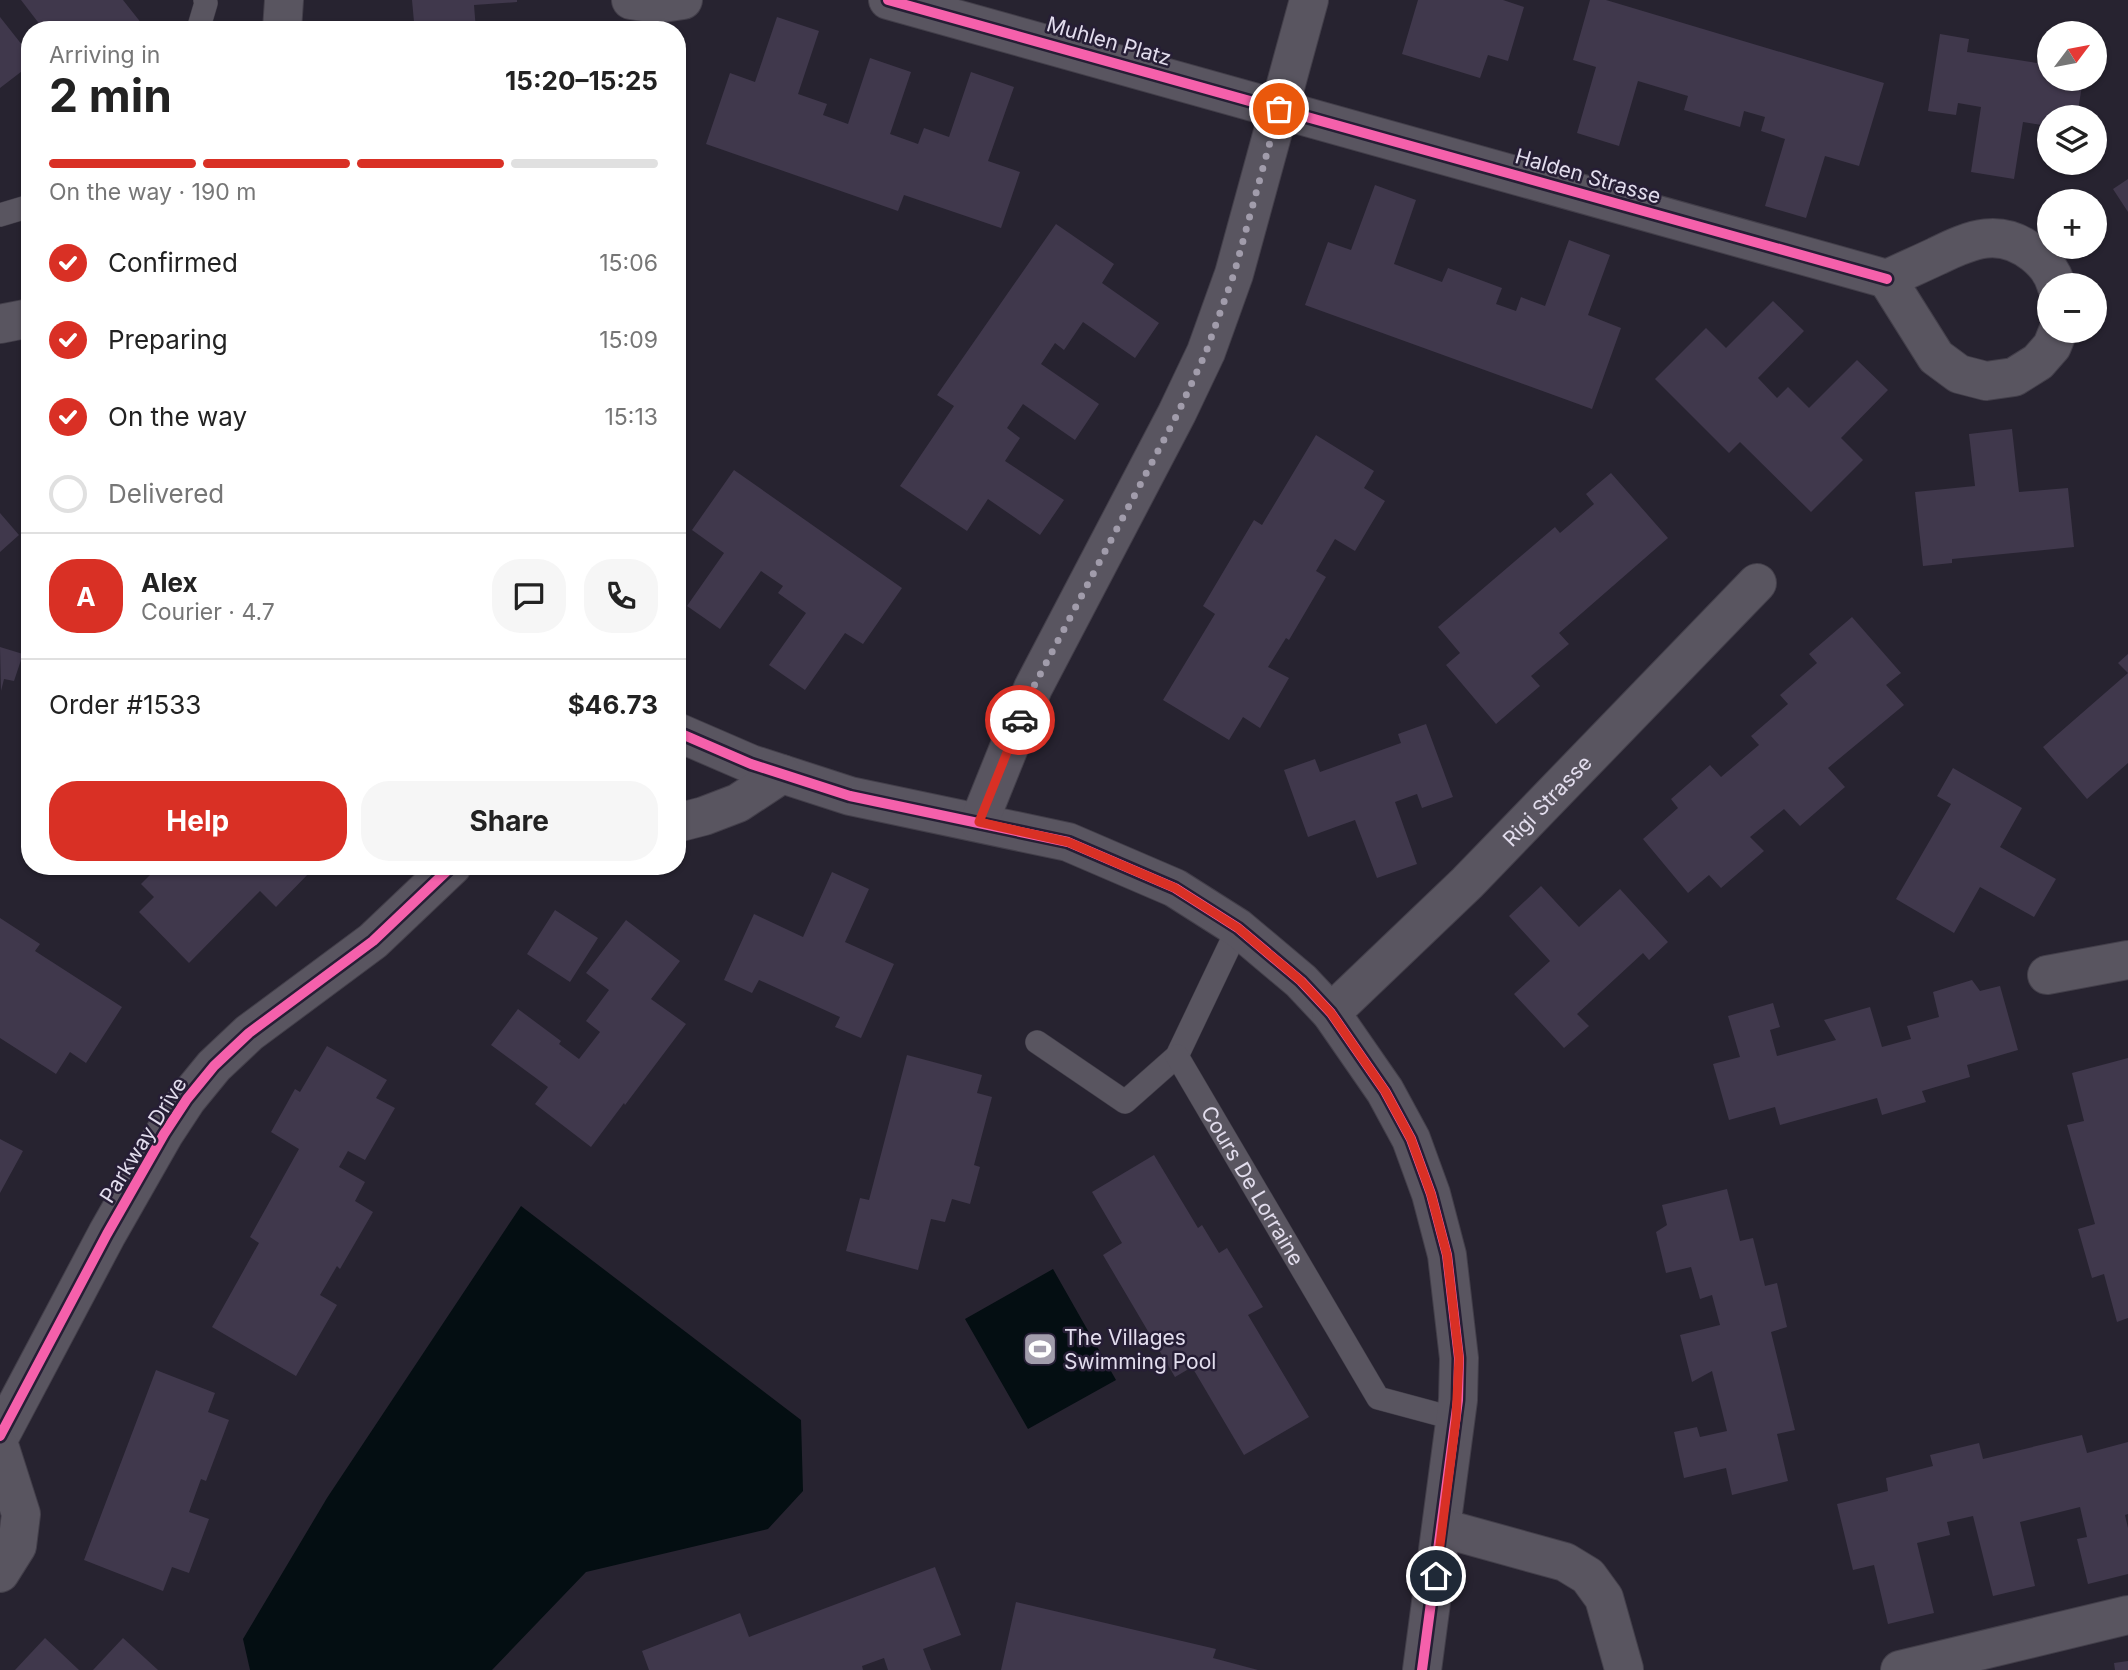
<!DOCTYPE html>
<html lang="en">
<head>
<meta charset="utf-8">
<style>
	:root { --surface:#fff; --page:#f6f6f6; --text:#222; --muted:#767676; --line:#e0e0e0; --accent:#d93025 }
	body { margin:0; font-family:Inter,sans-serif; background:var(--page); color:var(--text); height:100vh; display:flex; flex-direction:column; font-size:26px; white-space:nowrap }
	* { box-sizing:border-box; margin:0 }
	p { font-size:23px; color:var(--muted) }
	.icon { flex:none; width:38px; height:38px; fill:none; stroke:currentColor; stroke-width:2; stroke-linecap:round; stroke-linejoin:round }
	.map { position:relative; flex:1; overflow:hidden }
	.panel { position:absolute; left:21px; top:21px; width:665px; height:854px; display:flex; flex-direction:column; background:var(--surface); border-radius:28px; box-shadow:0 2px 5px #0004 }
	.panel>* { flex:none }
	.needle { width:46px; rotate:58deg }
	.fabs { position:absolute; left:2037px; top:21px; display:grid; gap:14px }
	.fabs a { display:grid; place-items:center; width:70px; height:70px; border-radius:50%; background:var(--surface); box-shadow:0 2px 5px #0004; font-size:35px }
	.pin { position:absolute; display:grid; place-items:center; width:60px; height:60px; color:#fff; margin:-30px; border:4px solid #fff; border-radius:50%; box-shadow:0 2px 7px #0007 }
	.courier { position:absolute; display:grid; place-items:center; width:70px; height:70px; margin:-35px; border:5px solid #d93025; border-radius:50%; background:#fff; color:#222; box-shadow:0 2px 9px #0007 }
	.summary em { font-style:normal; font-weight:700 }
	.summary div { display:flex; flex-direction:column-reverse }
	.summary { display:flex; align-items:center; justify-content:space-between; height:119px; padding:0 28px }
	h1 { font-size:46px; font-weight:700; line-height:52px }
	.bar { display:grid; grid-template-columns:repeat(4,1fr); gap:10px 7px; align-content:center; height:84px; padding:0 28px }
	.bar i { height:9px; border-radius:5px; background:var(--line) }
	.bar .on { background:var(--accent) }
	.bar p { grid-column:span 4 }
	.line { display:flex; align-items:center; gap:18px; padding:0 28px; border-top:2px solid var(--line) }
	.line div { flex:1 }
	.round { display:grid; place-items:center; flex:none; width:74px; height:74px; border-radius:28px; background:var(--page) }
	ol { padding:0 28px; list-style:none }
	li { display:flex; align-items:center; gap:21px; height:77px }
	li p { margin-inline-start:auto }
	li .icon { padding:7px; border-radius:50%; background:var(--accent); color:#fff; stroke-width:4 }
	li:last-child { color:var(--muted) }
	li i { width:38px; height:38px; border:4px solid var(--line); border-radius:50% }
	.button { display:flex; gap:14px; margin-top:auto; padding:14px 28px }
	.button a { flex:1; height:80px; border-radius:28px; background:var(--accent); color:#fff; font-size:28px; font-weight:700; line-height:80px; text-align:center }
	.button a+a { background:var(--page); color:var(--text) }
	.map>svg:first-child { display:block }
</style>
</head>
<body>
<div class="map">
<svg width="2128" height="1670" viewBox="0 0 2128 1670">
	<rect width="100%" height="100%" fill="#272330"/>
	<path fill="#040e12" d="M 521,1206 L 801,1420 L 803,1491 L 768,1529 L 586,1572 L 492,1670 L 250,1670 L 243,1639 L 327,1498 Z
		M 1053,1269 L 1116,1380 L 1028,1429 L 965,1319 Z"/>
	<path fill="#40384c" d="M 21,0 L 123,0 L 142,24 L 134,30 L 44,30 Z
		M 412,0 L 517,0 L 517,2 L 474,5 L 476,30 L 401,30 L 400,23 L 414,22 Z
		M 1418,0 L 1503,0 L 1524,7 L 1508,61 L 1488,55 L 1480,78 L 1402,54 Z
		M 1590,0 L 1606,0 L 1884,83 L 1859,166 L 1825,156 L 1806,218 L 1765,206 L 1785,139 L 1761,131 L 1765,117 L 1744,111 L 1740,127 L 1684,110 L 1688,96 L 1638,81 L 1619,146 L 1577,133 L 1596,67 L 1573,60 Z
		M 0,17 L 30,55 L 30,65 L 0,88 Z
		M 777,17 L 819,31 L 798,94 L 827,104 L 823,115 L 848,124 L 870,58 L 911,72 L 890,134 L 918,144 L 924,128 L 949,137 L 971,72 L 1014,87 L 988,161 L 1020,172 L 1001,228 L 904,195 L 898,211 L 706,144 L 730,73 L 755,82 Z
		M 1940,34 L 1969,39 L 1967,52 L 2049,65 L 2049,79 L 2083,79 L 2077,117 L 2049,117 L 2049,126 L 2023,122 L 2014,179 L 1971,172 L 1981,107 L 1958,103 L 1956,115 L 1928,111 Z
		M 2128,179 L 2128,212 L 2113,189 Z
		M 1375,185 L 1416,200 L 1394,264 L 1442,282 L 1448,268 L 1502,288 L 1496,304 L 1516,311 L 1521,297 L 1545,306 L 1569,240 L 1610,255 L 1588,315 L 1621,328 L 1592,409 L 1305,305 L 1328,242 L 1351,250 Z
		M 1056,224 L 1114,264 L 1102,283 L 1159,323 L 1135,358 L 1083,322 L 1064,350 L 1055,343 L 1041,364 L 1099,404 L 1075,440 L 1023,404 L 1007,428 L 1020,438 L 1005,461 L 1064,500 L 1040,535 L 988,499 L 967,531 L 900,486 L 954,406 L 937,395 Z
		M 1773,301 L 1804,331 L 1758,378 L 1777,398 L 1788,387 L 1809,408 L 1857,360 L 1888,390 L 1841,438 L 1863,460 L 1811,512 L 1740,442 L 1729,453 L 1655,379 L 1706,328 L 1726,348 Z
		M 2012,429 L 2019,492 L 2068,488 L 2074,547 L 1952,559 L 1952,563 L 1923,566 L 1915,492 L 1975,486 L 1969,434 Z
		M 1316,435 L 1374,471 L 1364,488 L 1385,501 L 1355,551 L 1335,539 L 1316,571 L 1326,577 L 1289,640 L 1286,638 L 1268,667 L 1289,678 L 1260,728 L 1243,717 L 1229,740 L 1163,700 L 1215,614 L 1203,606 L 1254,520 L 1262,525 Z
		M 734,470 L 902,588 L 863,644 L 845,633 L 805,690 L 769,665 L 806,613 L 778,593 L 783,586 L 761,571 L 720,629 L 687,606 L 724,553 L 692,530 Z
		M 1611,473 L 1668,538 L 1559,633 L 1569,644 L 1531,676 L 1540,686 L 1496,724 L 1446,665 L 1460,653 L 1438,627 L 1555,527 L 1560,533 L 1594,504 L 1586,494 Z
		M 0,513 L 19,535 L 0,552 Z
		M 1852,617 L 1901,673 L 1886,685 L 1904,705 L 1828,768 L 1845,787 L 1800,826 L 1784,809 L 1750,837 L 1764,851 L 1721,888 L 1709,875 L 1688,893 L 1643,839 L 1678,808 L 1671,799 L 1710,765 L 1721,777 L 1759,745 L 1751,736 L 1788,704 L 1780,695 L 1817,663 L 1809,654 Z
		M 0,647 L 23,654 L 14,681 L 4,679 L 1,691 Z
		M 2128,654 L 2128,763 L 2087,799 L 2043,747 L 2128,673 L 2118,663 Z
		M 1426,724 L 1453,797 L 1422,808 L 1417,794 L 1395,802 L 1417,864 L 1377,878 L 1355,820 L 1308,837 L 1284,770 L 1315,759 L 1320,772 L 1401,743 L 1398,734 Z
		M 1953,768 L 2022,808 L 2000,847 L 2056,879 L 2034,917 L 1980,887 L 1954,933 L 1896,899 L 1951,804 L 1937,796 Z
		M 159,866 L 311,866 L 313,869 L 276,907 L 260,891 L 189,963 L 139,912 L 154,897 L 141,884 Z
		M 832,872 L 869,889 L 845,942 L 894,964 L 861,1038 L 835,1027 L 840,1017 L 759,980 L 752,993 L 724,980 L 754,914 L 803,937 Z
		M 1541,886 L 1579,927 L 1620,889 L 1668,942 L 1649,960 L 1643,953 L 1577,1014 L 1589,1026 L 1564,1048 L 1514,994 L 1550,961 L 1509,916 Z
		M 555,910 L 598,938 L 570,982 L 527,954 Z
		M 0,918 L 40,944 L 35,951 L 122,1007 L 86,1063 L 70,1052 L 56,1074 L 0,1038 Z
		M 626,920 L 680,961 L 651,999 L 686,1024 L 625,1105 L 624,1103 L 591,1147 L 535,1104 L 548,1087 L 491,1045 L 518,1009 L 561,1041 L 559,1044 L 579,1059 L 600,1032 L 586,1021 L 609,990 L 586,973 Z
		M 1972,980 L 1980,991 L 2000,986 L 2018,1050 L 1967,1065 L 1970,1077 L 1922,1091 L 1926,1102 L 1882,1115 L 1877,1098 L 1780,1125 L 1775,1107 L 1729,1120 L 1713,1064 L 1740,1057 L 1728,1016 L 1773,1003 L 1780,1027 L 1770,1030 L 1777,1056 L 1836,1040 L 1824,1020 L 1870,1007 L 1882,1047 L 1911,1039 L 1907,1026 L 1939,1017 L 1933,992 Z
		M 327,1046 L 387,1080 L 376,1098 L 395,1108 L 365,1160 L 348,1151 L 339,1167 L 365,1182 L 355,1201 L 373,1212 L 340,1269 L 337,1266 L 320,1295 L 337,1305 L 296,1376 L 212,1327 L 259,1243 L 250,1237 L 299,1149 L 271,1132 L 295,1089 L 300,1092 Z
		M 907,1055 L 982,1075 L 977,1093 L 992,1097 L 974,1165 L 980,1167 L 970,1204 L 952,1199 L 945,1222 L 931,1219 L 918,1270 L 846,1251 L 860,1198 L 869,1200 Z
		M 2128,1058 L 2128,1318 L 2117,1322 L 2104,1274 L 2092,1278 L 2078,1229 L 2095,1224 L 2067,1125 L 2084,1121 L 2072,1073 Z
		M 0,1139 L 23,1151 L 0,1193 Z
		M 1154,1155 L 1198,1228 L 1202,1225 L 1219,1253 L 1227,1248 L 1263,1307 L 1248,1315 L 1309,1417 L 1244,1455 L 1192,1367 L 1175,1377 L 1103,1255 L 1122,1243 L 1092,1192 Z
		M 1727,1189 L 1740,1241 L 1753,1238 L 1765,1286 L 1777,1283 L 1787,1327 L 1771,1332 L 1795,1430 L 1777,1434 L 1788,1481 L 1732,1495 L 1726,1468 L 1684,1478 L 1674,1432 L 1697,1427 L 1700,1437 L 1727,1431 L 1712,1371 L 1692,1382 L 1680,1335 L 1720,1325 L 1712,1295 L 1700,1299 L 1691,1267 L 1666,1273 L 1656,1232 L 1667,1225 L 1662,1205 Z
		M 156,1370 L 215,1393 L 208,1412 L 229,1420 L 206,1481 L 201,1479 L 189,1512 L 209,1519 L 189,1573 L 172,1567 L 163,1591 L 84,1560 Z
		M 2082,1435 L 2087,1453 L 2128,1442 L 2128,1514 L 2125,1515 L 2128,1528 L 2128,1574 L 2088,1584 L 2077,1539 L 2087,1537 L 2080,1507 L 2020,1522 L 2035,1586 L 1993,1596 L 1973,1516 L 1947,1522 L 1950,1535 L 1917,1543 L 1934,1613 L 1888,1624 L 1874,1565 L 1853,1570 L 1837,1504 L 1888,1491 L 1886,1478 L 1933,1466 L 1930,1455 L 1979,1443 L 1983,1459 Z
		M 935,1567 L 961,1635 L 923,1649 L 931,1670 L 888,1670 L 884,1658 L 862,1666 L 863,1670 L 649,1670 L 642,1651 L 740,1613 L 749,1637 Z
		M 1016,1602 L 1216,1649 L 1213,1658 L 1258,1670 L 1001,1670 Z
		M 45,1638 L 79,1670 L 15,1670 Z
		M 123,1638 L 158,1670 L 93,1670 Z
		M 2128,1661 L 2128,1670 L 2115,1670 L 2114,1663 Z"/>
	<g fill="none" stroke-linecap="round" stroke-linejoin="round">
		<g stroke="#433f4a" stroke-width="24">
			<g id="lane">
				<path d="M 198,30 L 206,3 L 205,0"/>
				<path d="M 0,215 L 30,206"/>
				<path d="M 1037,1042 L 1125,1102 L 1177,1056 L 1238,928"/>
				<path id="s1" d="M 1177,1056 L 1378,1398 L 1456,1419"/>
			</g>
		</g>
		<g stroke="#433f4a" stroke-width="40">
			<g id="street">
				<path d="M 631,0 L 656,4 L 683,0"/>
				<path d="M 888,0 L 1887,279"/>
				<path d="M 282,30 L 284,0"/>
				<path d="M 2056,285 C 2053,273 2044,262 2034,254 C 2001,227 1971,239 1937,256 C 1920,264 1904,271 1887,279 L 1936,357 L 1959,374 L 1986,381 L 2014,377 L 2038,362 L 2052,346 L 2058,331"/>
				<path d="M 0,324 L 30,318"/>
				<path d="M 677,732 L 751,764 L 850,796 L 1068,842 L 1175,888 L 1238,928 L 1301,981 L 1331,1013 L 1385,1091 L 1411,1139 L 1431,1194 L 1447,1255 L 1459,1358 L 1458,1400 L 1422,1670"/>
				<path d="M 979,822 L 1033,688 L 1177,413 L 1206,352 L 1234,274 L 1309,0"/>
				<path d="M 677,823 L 704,816 L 738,803 L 782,774"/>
				<path d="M 2047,975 L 2128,960"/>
				<path id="s2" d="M 1331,1013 L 1467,883 L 1757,583"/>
				<path d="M 0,1436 L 107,1234 L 164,1134 L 187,1099 L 214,1066 L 249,1033 L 373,941 L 452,866"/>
				<path d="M 0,1448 L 21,1514 L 17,1546 L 0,1573"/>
				<path d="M 1442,1528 L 1565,1562 L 1588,1576 L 1604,1598 L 1624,1669"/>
				<path d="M 1900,1670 L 2128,1615"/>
			</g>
		</g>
		<use href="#lane" stroke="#595560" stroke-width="23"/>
		<use href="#street" stroke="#595560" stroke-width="38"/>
		<g stroke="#261e35" stroke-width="15">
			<path id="cycleway" d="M 888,0 L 1887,279
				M 677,732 L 751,764 L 850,796 L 1068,842 L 1175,888 L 1238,928 L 1301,981 L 1331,1013 L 1385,1091 L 1411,1139 L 1431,1194 L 1447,1255 L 1459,1358 L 1458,1400 L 1422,1670
				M 0,1436 L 107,1234 L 164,1134 L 187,1099 L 214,1066 L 249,1033 L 373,941 L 452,866"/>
		</g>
		<use href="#cycleway" stroke="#f560ab" stroke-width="10"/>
	</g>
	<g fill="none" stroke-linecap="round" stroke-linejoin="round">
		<path stroke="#a19cab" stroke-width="7" stroke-dasharray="0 12.6" d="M 1020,720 L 1033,688 L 1178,413 L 1206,352 L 1234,274 L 1279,109"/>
		<path stroke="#d93025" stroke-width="9" d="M 1020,720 L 979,822 L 1068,842 L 1175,888 L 1238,928 L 1301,981 L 1331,1013 L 1385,1091 L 1411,1139 L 1431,1194 L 1447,1255 L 1459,1358 L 1456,1419 L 1436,1576"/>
	</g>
	<defs>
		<g id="stadium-square" transform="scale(1.75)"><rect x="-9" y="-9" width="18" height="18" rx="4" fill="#a19cab" stroke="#261e35"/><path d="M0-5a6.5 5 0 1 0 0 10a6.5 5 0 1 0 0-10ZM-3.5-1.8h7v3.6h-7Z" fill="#fff"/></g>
	</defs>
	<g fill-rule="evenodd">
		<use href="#stadium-square" x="1040" y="1349"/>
	</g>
	<g text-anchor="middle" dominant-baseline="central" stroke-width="5" stroke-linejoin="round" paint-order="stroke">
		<g font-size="21" fill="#e2dded" stroke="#261e35">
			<text transform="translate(1109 41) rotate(16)">Muhlen Platz</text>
			<text transform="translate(1588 176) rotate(16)">Halden Strasse</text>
			<text stroke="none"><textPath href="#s2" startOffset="303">Rigi Strasse</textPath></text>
			<text transform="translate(143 1140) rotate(-58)">Parkway Drive</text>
			<text stroke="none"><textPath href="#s1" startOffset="150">Cours De Lorraine</textPath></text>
		</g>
		<g font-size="21" fill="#e2dded" stroke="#261e35" text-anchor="start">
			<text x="1064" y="1337">The Villages<tspan x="1064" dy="24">Swimming Pool</tspan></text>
		</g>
	</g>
</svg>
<div class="fabs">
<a><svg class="needle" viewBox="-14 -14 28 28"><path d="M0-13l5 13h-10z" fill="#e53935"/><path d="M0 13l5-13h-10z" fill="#767676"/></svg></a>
<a><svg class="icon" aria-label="layers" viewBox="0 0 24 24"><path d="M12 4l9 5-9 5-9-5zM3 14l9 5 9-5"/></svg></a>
<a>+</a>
<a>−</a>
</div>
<div class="pin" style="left:1279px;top:109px;background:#ea580c"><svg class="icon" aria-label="bag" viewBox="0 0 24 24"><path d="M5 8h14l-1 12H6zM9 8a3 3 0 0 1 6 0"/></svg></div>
<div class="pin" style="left:1436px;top:1576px;background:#1f2937"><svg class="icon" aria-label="home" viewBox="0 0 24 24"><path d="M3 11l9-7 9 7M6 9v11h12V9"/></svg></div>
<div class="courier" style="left:1020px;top:720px"><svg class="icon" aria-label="car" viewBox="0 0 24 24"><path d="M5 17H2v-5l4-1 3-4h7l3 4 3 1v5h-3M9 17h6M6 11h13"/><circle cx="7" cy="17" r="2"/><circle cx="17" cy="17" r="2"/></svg></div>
<section class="panel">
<div class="summary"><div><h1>2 min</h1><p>Arriving in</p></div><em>15:20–15:25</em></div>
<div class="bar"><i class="on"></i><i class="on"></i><i class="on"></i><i></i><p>On the way · 190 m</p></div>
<ol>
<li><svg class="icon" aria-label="check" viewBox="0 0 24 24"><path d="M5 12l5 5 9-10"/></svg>Confirmed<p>15:06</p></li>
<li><svg class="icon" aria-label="check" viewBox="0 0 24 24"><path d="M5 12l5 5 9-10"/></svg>Preparing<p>15:09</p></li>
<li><svg class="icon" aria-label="check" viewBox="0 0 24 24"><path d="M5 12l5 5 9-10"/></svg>On the way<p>15:13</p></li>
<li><i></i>Delivered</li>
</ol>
<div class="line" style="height:126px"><b class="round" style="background:var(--accent);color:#fff">A</b><div><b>Alex</b><p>Courier · 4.7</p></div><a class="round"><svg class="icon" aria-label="chat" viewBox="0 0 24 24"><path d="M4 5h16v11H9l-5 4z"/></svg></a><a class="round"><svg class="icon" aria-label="phone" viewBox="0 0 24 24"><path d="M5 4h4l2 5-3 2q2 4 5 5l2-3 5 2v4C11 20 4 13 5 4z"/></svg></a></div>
<div class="line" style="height:91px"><div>Order #1533</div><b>$46.73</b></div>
<div class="button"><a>Help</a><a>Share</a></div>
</section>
</div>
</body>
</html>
